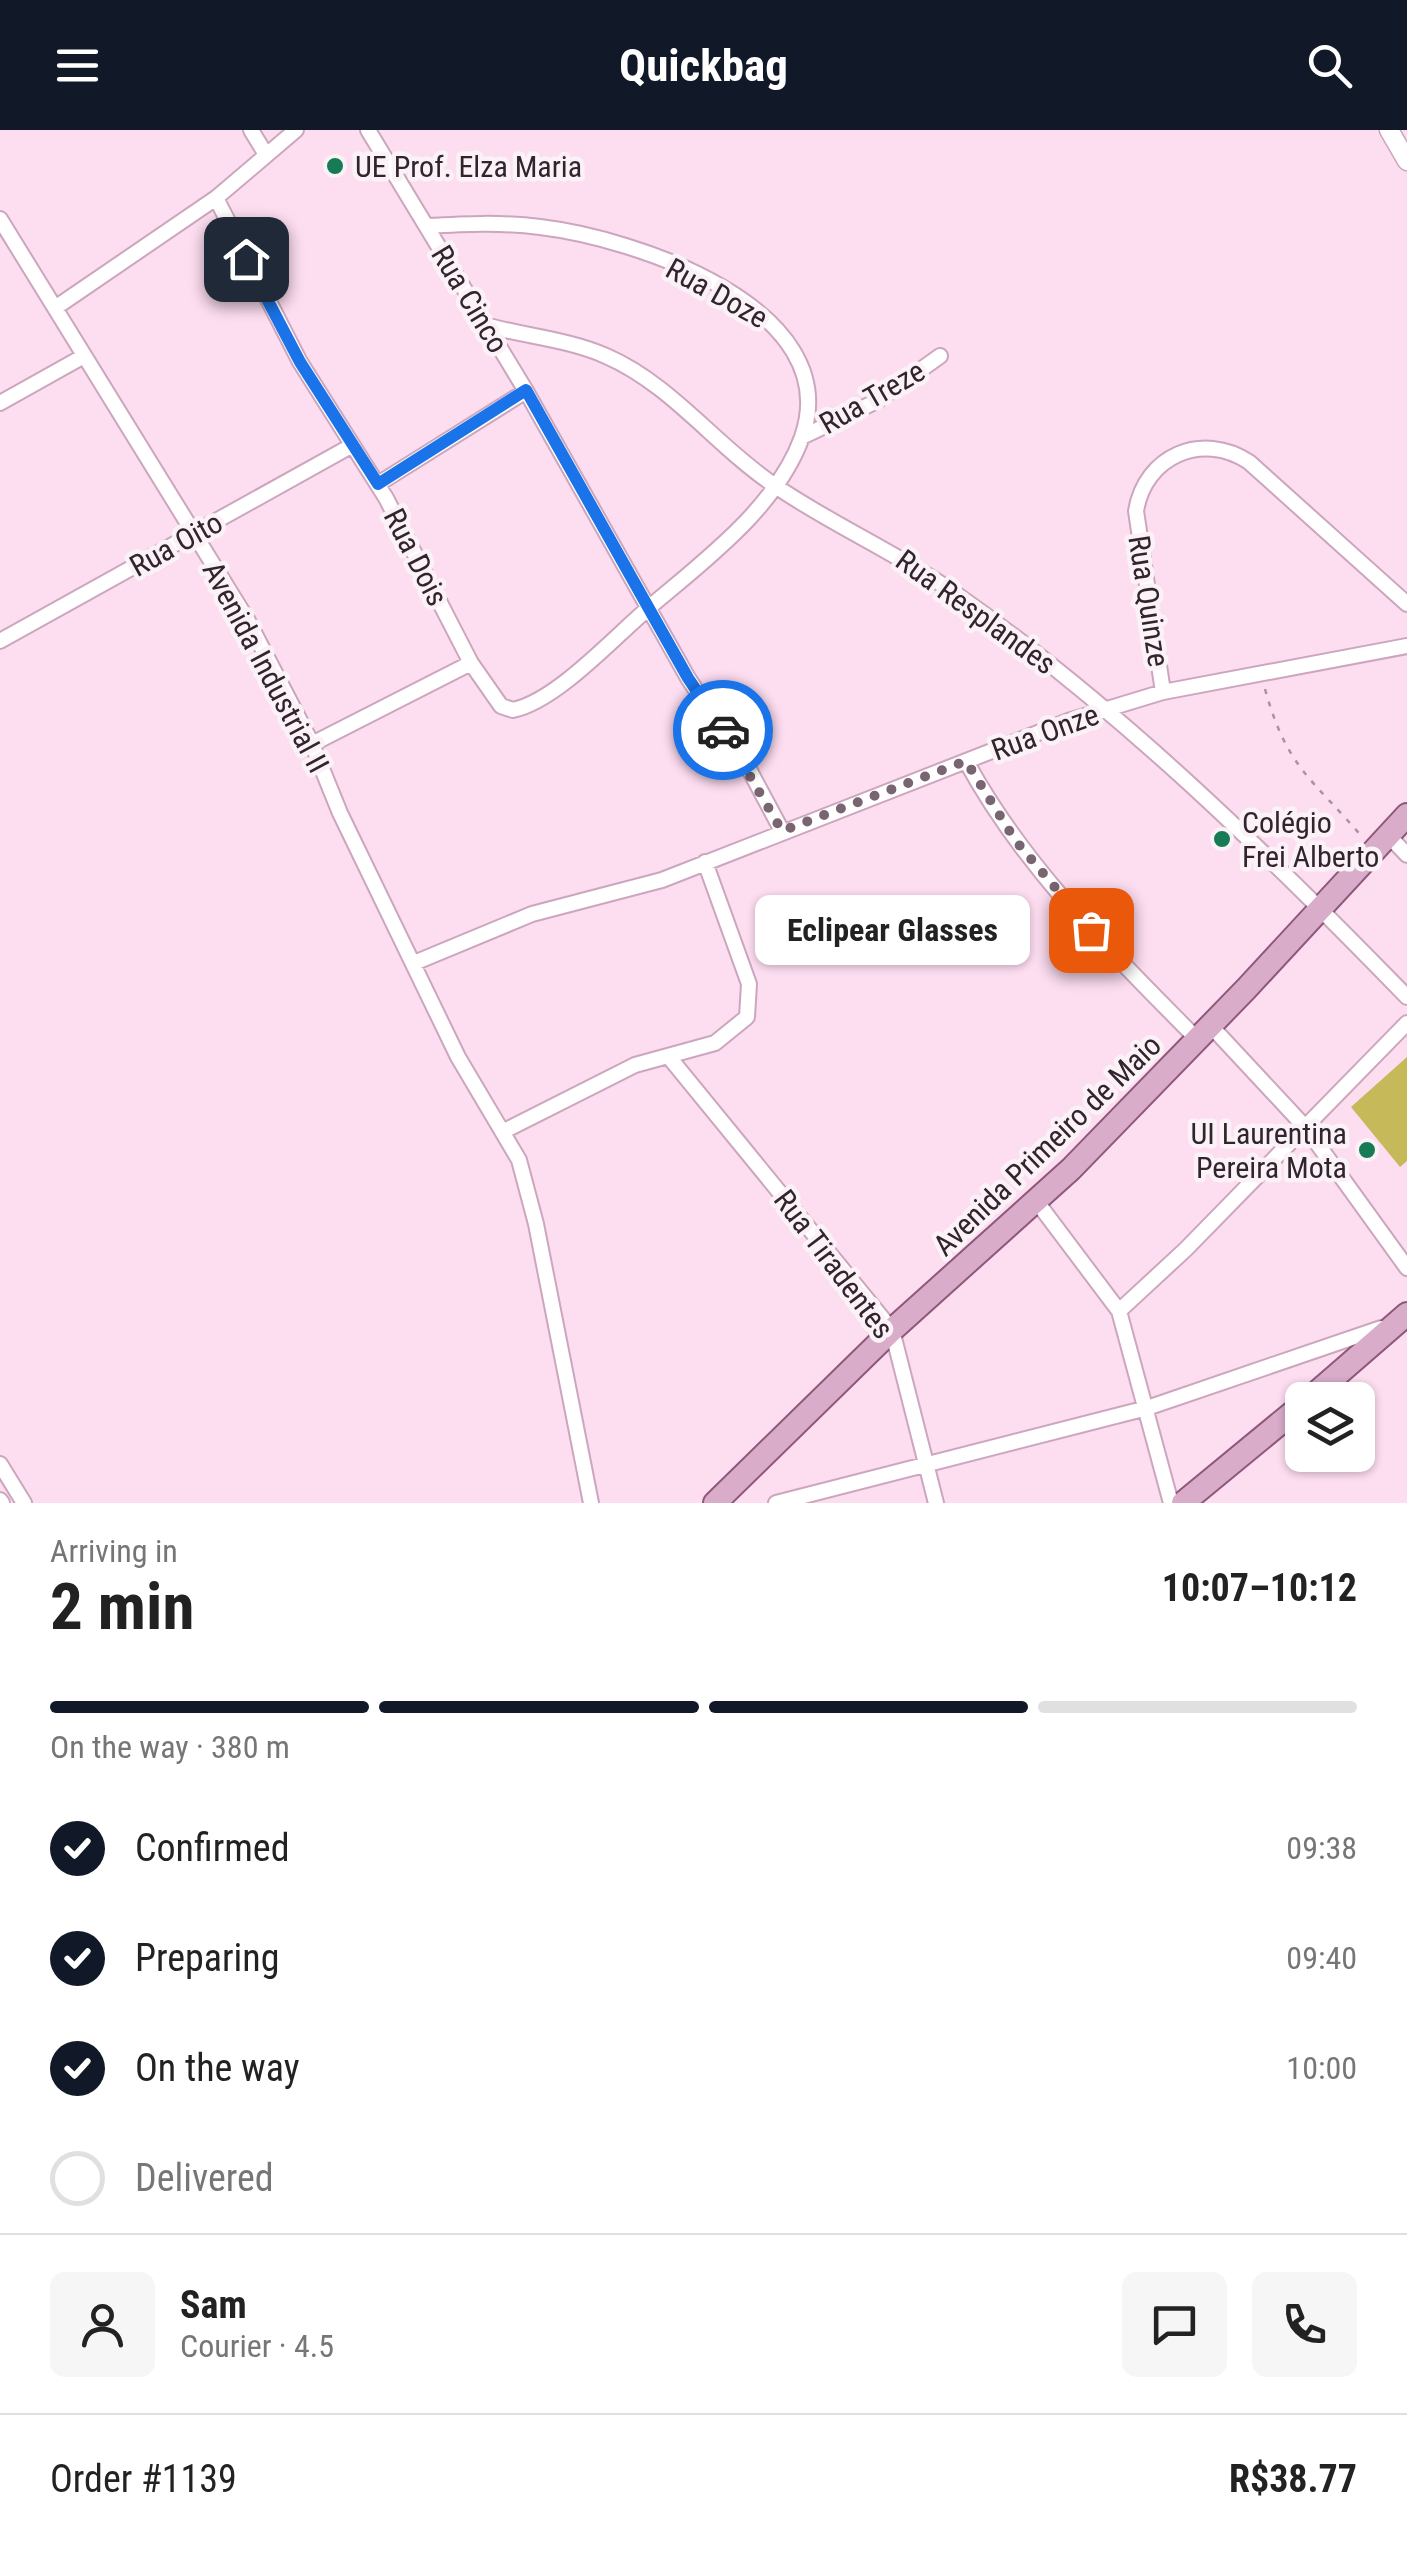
<!DOCTYPE html>
<html lang="en">
<head>
<meta charset="utf-8">
<style>
	:root { --surface:#fff; --page:#f6f6f6; --text:#222; --muted:#767676; --line:#e0e0e0; --accent:#111827 }
	body { margin:0; font-family:"Roboto Condensed",sans-serif; background:var(--page); color:var(--text); height:100vh; display:flex; flex-direction:column; font-size:38px; white-space:nowrap }
	* { box-sizing:border-box; margin:0 }
	p { font-size:32px; color:var(--muted) }
	.icon { flex:none; width:55px; height:55px; fill:none; stroke:currentColor; stroke-width:2; stroke-linecap:round; stroke-linejoin:round }
	.map { position:relative; height:1373px; overflow:hidden }
	.drawer { display:flex; flex-direction:column; background:var(--surface); flex:1 }
	.drawer>* { flex:none }
	.fabs { position:absolute; left:1285px; top:1252px; display:grid; gap:20px }
	.fabs a { display:grid; place-items:center; width:90px; height:90px; border-radius:15px; background:var(--surface); box-shadow:0 2px 8px #0004; font-size:50px }
	.pin { position:absolute; display:grid; place-items:center; width:85px; height:85px; color:#fff; margin:-42px; border-radius:20px; box-shadow:0 5px 15px #0006 }
	.courier { position:absolute; display:grid; place-items:center; width:100px; height:100px; margin:-50px; border:8px solid #1a73e8; border-radius:50%; background:#fff; color:#222; box-shadow:0 2px 12px #0007 }
	.bubble { position:absolute; height:70px; border-radius:15px; background:var(--surface); box-shadow:0 2px 8px #0004; font-size:32px; font-weight:700; line-height:70px; text-align:center }
	.overview em { font-style:normal; font-weight:700 }
	.overview div { display:flex; flex-direction:column-reverse }
	.overview { display:flex; align-items:center; justify-content:space-between; height:170px; padding:0 50px }
	h1 { font-size:65px; font-weight:700; line-height:75px }
	.bar { display:grid; grid-template-columns:repeat(4,1fr); gap:15px 10px; align-content:center; height:120px; padding:0 50px }
	.bar i { height:12px; border-radius:8px; background:var(--line) }
	.bar .on { background:var(--accent) }
	.bar p { grid-column:span 4 }
	.line { display:flex; align-items:center; gap:25px; padding:0 50px; border-top:2px solid var(--line) }
	.line div { flex:1 }
	.round { display:grid; place-items:center; flex:none; width:105px; height:105px; border-radius:15px; background:var(--page) }
	ol { padding:0 50px; list-style:none }
	li { display:flex; align-items:center; gap:30px; height:110px }
	li p { margin-inline-start:auto }
	li .icon { padding:10px; border-radius:50%; background:var(--accent); color:#fff; stroke-width:4 }
	li:last-child { color:var(--muted) }
	li i { width:55px; height:55px; border:5px solid var(--line); border-radius:50% }
	header { display:flex; justify-content:space-between; align-items:center; height:130px; padding:0 50px; background:var(--accent); color:#fff; font-size:45px; font-weight:700 }
	.map>svg:first-child { display:block }
</style>
</head>
<body>
<header><svg class="icon" aria-label="menu" viewBox="0 0 24 24"><path d="M4 6h16M4 12h16M4 18h16"/></svg>Quickbag<svg class="icon" aria-label="search" viewBox="0 0 24 24"><circle cx="10" cy="10" r="6"/><path d="M15 15l6 6"/></svg></header>
<div class="map">
<svg width="1407" height="1373" viewBox="0 0 1407 1373">
	<rect width="100%" height="100%" fill="#fdddf0"/>
	<path fill="#c6b959" d="M 1407,927 L 1407,1031 L 1400,1037 L 1351,977 Z"/>
	<g fill="none" stroke-linecap="round" stroke-linejoin="round">
		<g stroke="#cca6bd" stroke-width="18">
			<path id="minor" d="M 251,0 L 265,23
				M 368,0 L 526,261 L 688,548 L 750,641 L 782,701
				M 216,68 L 300,232 L 386,368 L 471,533 L 501,576 L 513,580 C 557,571 616,505 651,476 C 705,430 777,377 802,307 C 847,178 634,108 540,97 C 502,92 464,94 426,96
				M 0,89 L 248,491 L 312,614 L 340,683 L 458,927 L 519,1030 L 536,1094 L 591,1373
				M 55,178 L 216,68 L 296,0
				M 482,194 C 522,206 568,209 606,226 C 671,254 716,316 774,355 C 832,395 896,422 956,464 C 1120,579 1267,723 1407,867
				M 0,273 L 84,226
				M 802,307 L 877,271 L 940,226
				M 378,354 L 526,261
				M 0,511 L 351,316
				M 1163,562 L 1136,381 C 1145,326 1202,301 1249,332 L 1407,474
				M 312,614 L 471,533
				M 966,631 C 1024,738 1112,823 1197,909
				M 1388,705 L 1407,725
				M 414,833 L 532,784 L 662,750 L 1071,590 L 1163,562 L 1407,516
				M 1211,896 L 1306,998 L 1407,1138
				M 669,927 L 892,1200 L 936,1373
				M 504,1001 L 635,935 L 715,913 L 747,887 L 749,854 L 705,732
				M 1037,1072 L 1119,1181 L 1171,1373
				M 1119,1181 L 1186,1119 L 1407,893
				M 0,1334 L 24,1373
				M 0,1370 L 2,1373
				M 776,1373 L 1147,1278 L 1381,1198"/>
		</g>
		<g stroke="#cca6bd" stroke-width="21">
			<path id="tertiary" d="M 1389,0 L 1407,31"/>
		</g>
		<g stroke="#8e587b" stroke-width="26">
			<path id="primary" d="M 1308,1270 L 1407,1184
				M 715,1373 L 892,1200 L 1071,1039 L 1246,859 L 1407,685
				M 1183,1373 L 1302,1275"/>
		</g>
		<path stroke="#ab92a1" stroke-width="2.5" stroke-dasharray="5 8" stroke-linecap="butt" d="M 1265,559 C 1287,639 1313,649 1363,708"/>
		<use href="#minor" stroke="#fff" stroke-width="14"/>
		<use href="#tertiary" stroke="#fff" stroke-width="18"/>
		<use href="#primary" stroke="#d9acc9" stroke-width="22"/>
	</g>
	<g fill="none" stroke-linecap="round" stroke-linejoin="round">
		<path stroke="#796571" stroke-width="10" stroke-dasharray="0 18" d="M 723,600 L 782,701 L 966,631 L 1015,710 L 1091,800"/>
		<path stroke="#1a73e8" stroke-width="12" d="M 246,129 L 300,232 L 378,354 L 526,260 L 688,548 L 723,600"/>
	</g>
	<g fill="#177c56" stroke="#faf2f7" stroke-width="4">
		<circle cx="335" cy="36" r="10"/>
		<circle cx="1222" cy="709" r="10"/>
		<circle cx="1367" cy="1020" r="10"/>
	</g>
	<g text-anchor="middle" dominant-baseline="central" stroke-width="9" stroke-linejoin="round" paint-order="stroke">
		<g font-size="30" fill="#32242d" stroke="#faf2f7" text-anchor="start">
			<text x="355" y="36">UE Prof. Elza Maria</text>
			<text x="1242" y="692">Colégio<tspan x="1242" dy="34">Frei Alberto</tspan></text>
			<text x="1347" y="1003" text-anchor="end">UI Laurentina<tspan x="1347" dy="34">Pereira Mota</tspan></text>
		</g>
		<g font-size="30" fill="#32242d" stroke="#faf2f7">
			<text transform="translate(717 163) rotate(29)">Rua Doze</text>
			<text transform="translate(470 169) rotate(59)">Rua Cinco</text>
			<text transform="translate(872 267) rotate(-30)">Rua Treze</text>
			<text transform="translate(176 414) rotate(-29)">Rua Oito</text>
			<text transform="translate(416 427) rotate(63)">Rua Dois</text>
			<text transform="translate(1149 471) rotate(81)">Rua Quinze</text>
			<text transform="translate(976 482) rotate(36)">Rua Resplandes</text>
			<text transform="translate(266 537) rotate(62)">Avenida Industrial II</text>
			<text transform="translate(1045 602) rotate(-20)">Rua Onze</text>
			<text transform="translate(1047 1015) rotate(-44)">Avenida Primeiro de Maio</text>
			<text transform="translate(834 1134) rotate(53)">Rua Tiradentes</text>
		</g>
	</g>
</svg>
<div class="fabs">
<a><svg class="icon" aria-label="layers" viewBox="0 0 24 24"><path d="M12 4l9 5-9 5-9-5zM3 14l9 5 9-5"/></svg></a>
</div>
<div class="pin" style="left:1091px;top:800px;background:#ea580c"><svg class="icon" aria-label="bag" viewBox="0 0 24 24"><path d="M5 8h14l-1 12H6zM9 8a3 3 0 0 1 6 0"/></svg></div>
<div class="pin" style="left:246px;top:129px;background:#1f2937"><svg class="icon" aria-label="home" viewBox="0 0 24 24"><path d="M3 11l9-7 9 7M6 9v11h12V9"/></svg></div>
<div class="courier" style="left:723px;top:600px"><svg class="icon" aria-label="car" viewBox="0 0 24 24"><path d="M5 17H2v-5l4-1 3-4h7l3 4 3 1v5h-3M9 17h6M6 11h13"/><circle cx="7" cy="17" r="2"/><circle cx="17" cy="17" r="2"/></svg></div>
<div class="bubble" style="left:755px;top:765px;width:275px">Eclipear Glasses</div>
</div>
<section class="drawer">
<div class="overview"><div><h1>2 min</h1><p>Arriving in</p></div><em>10:07–10:12</em></div>
<div class="bar"><i class="on"></i><i class="on"></i><i class="on"></i><i></i><p>On the way · 380 m</p></div>
<ol>
<li><svg class="icon" aria-label="check" viewBox="0 0 24 24"><path d="M5 12l5 5 9-10"/></svg>Confirmed<p>09:38</p></li>
<li><svg class="icon" aria-label="check" viewBox="0 0 24 24"><path d="M5 12l5 5 9-10"/></svg>Preparing<p>09:40</p></li>
<li><svg class="icon" aria-label="check" viewBox="0 0 24 24"><path d="M5 12l5 5 9-10"/></svg>On the way<p>10:00</p></li>
<li><i></i>Delivered</li>
</ol>
<div class="line" style="height:180px"><a class="round"><svg class="icon" aria-label="person" viewBox="0 0 24 24"><circle cx="12" cy="8" r="4"/><path d="M4 21q1-7 8-7t8 7"/></svg></a><div><b>Sam</b><p>Courier · 4.5</p></div><a class="round"><svg class="icon" aria-label="chat" viewBox="0 0 24 24"><path d="M4 5h16v11H9l-5 4z"/></svg></a><a class="round"><svg class="icon" aria-label="phone" viewBox="0 0 24 24"><path d="M5 4h4l2 5-3 2q2 4 5 5l2-3 5 2v4C11 20 4 13 5 4z"/></svg></a></div>
<div class="line" style="height:130px"><div>Order #1139</div><b>R$38.77</b></div>
</section>
</body>
</html>
